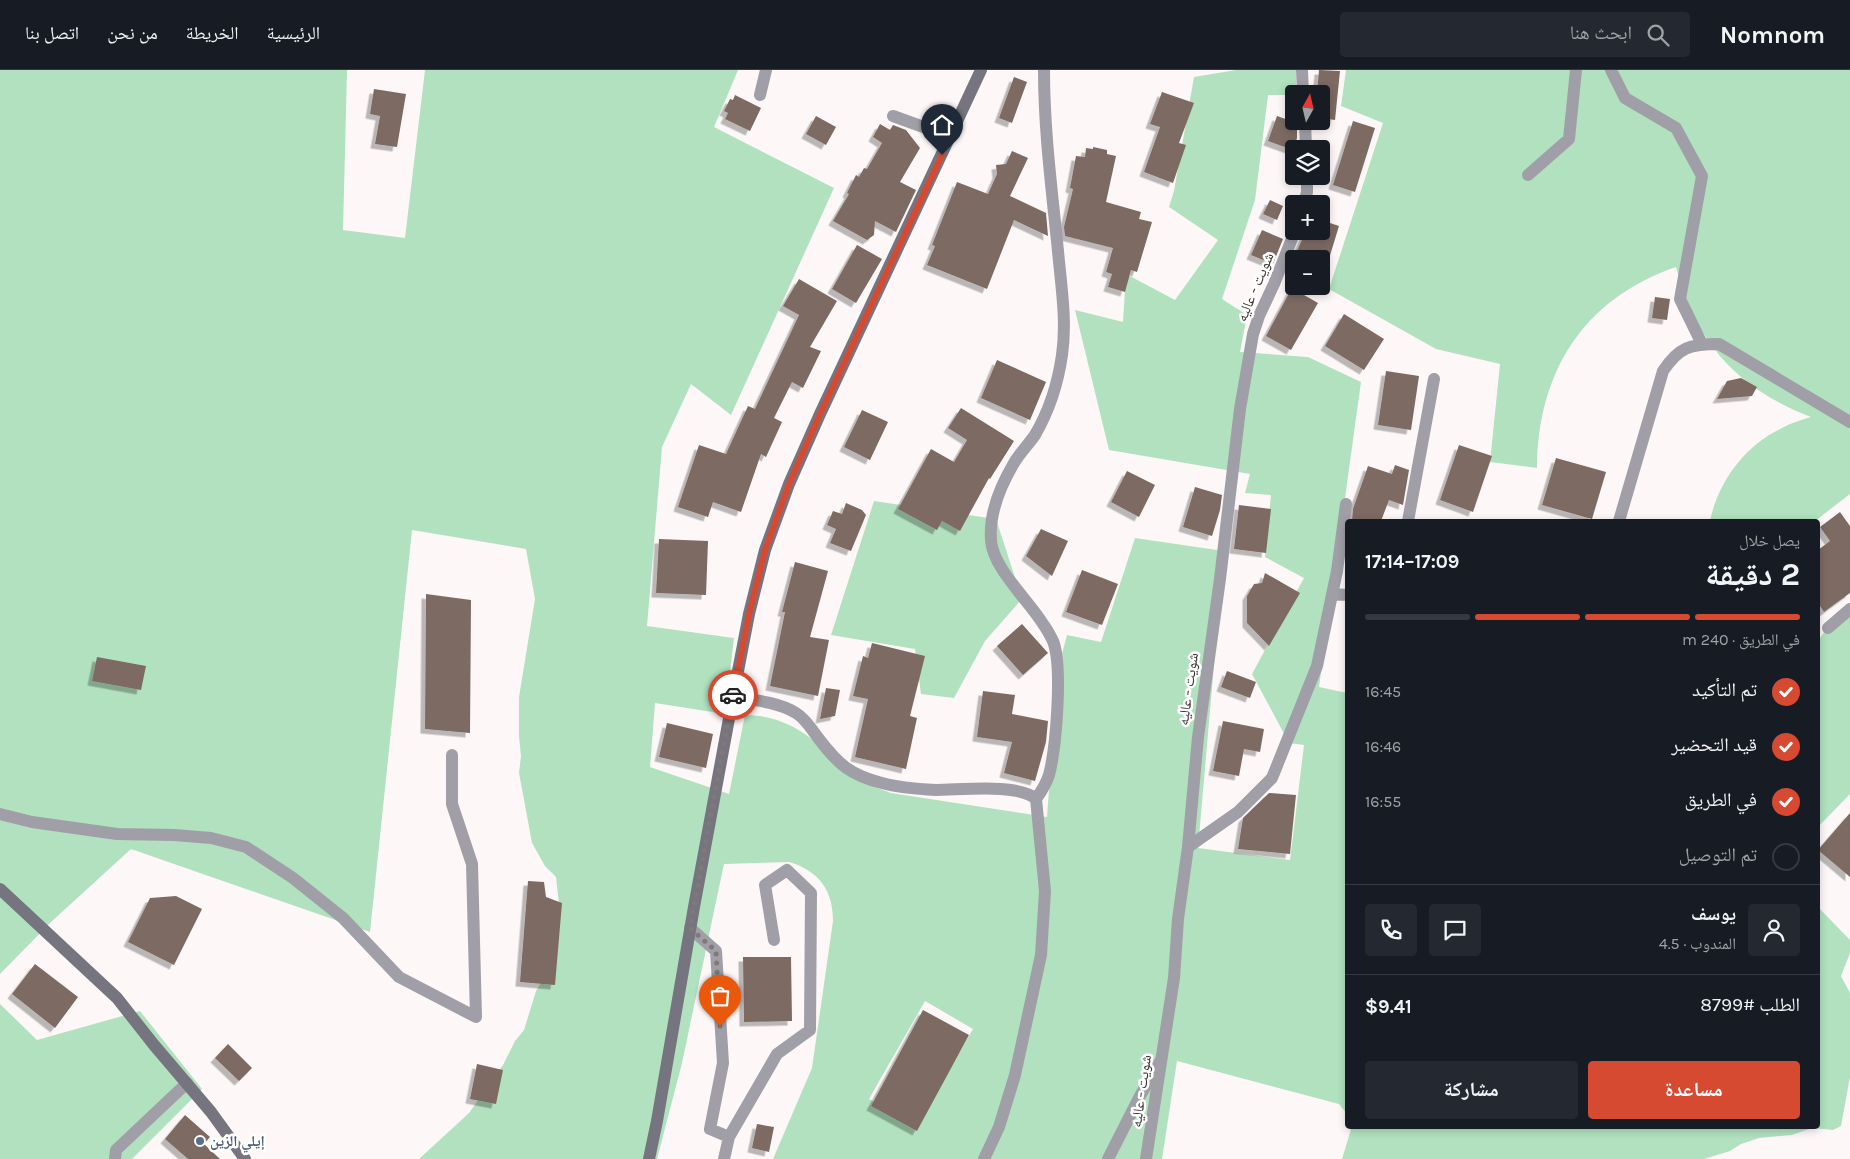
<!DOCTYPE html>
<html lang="ar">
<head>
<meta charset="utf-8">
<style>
	:root { --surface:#171b24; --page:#242831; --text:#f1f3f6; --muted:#9ea1a6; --line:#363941; --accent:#d64a32 }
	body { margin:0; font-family:Karla,"Noto Naskh Arabic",sans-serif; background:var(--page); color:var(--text); direction:rtl; height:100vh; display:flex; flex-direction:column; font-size:19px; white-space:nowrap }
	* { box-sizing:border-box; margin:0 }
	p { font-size:16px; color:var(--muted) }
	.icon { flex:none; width:28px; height:28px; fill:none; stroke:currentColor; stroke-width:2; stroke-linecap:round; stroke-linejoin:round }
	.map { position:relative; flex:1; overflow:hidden; direction:ltr }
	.sheet { position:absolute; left:1345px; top:449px; width:475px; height:610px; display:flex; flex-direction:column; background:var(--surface); border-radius:5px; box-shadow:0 2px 8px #0003; direction:rtl }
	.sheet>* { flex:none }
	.needle { width:32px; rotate:8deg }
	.controls { position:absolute; left:1285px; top:15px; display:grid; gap:10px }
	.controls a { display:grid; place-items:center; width:45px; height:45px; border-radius:5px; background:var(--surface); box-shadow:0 2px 8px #0003; font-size:25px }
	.pin { position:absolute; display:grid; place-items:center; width:42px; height:42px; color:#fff; margin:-51px -21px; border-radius:50% 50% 50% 0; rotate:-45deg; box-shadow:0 0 5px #0007 }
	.pin .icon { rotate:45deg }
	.courier { position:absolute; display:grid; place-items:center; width:50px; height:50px; margin:-25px; border:4px solid #d64a32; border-radius:50%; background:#fff; color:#222; box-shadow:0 1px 6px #0007 }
	.summary em { font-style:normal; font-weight:700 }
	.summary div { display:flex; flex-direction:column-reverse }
	.summary { display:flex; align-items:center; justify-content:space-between; height:85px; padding:0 20px }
	h1 { font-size:32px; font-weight:700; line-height:38px }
	.bar { display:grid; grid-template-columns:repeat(4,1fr); gap:8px 5px; align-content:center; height:60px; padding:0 20px }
	.bar i { height:6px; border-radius:4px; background:var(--line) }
	.bar .current { background:var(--accent) }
	.bar p { grid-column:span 4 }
	.line { display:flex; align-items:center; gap:12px; padding:0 20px; border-top:1px solid var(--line) }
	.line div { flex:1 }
	.round { display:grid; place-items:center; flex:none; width:52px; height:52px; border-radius:5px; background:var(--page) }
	ol { padding:0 20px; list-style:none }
	li { display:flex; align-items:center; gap:15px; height:55px }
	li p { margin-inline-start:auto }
	li .icon { padding:5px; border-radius:50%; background:var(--accent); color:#fff; stroke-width:4 }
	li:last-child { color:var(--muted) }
	li i { width:28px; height:28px; border:2px solid var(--line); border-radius:50% }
	.primary-button { display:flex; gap:10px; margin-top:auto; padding:10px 20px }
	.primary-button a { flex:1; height:58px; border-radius:5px; background:var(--accent); color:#fff; font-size:20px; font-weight:700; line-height:58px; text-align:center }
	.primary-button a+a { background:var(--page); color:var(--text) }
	header { display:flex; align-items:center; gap:30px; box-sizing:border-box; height:70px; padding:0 25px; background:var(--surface); border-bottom:1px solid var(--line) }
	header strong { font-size:24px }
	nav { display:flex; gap:28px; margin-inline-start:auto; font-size:18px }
	.search { width:350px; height:45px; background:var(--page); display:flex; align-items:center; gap:12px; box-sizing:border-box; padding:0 18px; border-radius:5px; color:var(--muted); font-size:19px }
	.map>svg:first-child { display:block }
</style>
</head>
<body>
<header>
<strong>Nomnom</strong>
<div class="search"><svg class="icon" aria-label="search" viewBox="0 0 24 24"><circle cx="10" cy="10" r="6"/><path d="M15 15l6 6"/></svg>ابحث هنا</div>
<nav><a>الرئيسية</a><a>الخريطة</a><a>من نحن</a><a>اتصل بنا</a></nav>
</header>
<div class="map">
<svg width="1850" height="1089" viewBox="0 0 1850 1089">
	<defs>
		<filter id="shadow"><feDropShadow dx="-4.5" dy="4.5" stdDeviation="0" flood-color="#0004"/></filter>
	</defs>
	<rect width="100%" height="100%" fill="#fdf8f7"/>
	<path fill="#b1e1bf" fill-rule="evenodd" d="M 0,0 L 347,0 L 343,160 L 405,168 L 425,0 L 738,0 L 714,57 L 834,118 L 731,345 L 691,314 L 662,377 L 647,556 L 734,568 L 725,644 L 655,633 L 650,697 L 729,724 L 745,645 C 804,646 824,686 870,714 C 876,718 884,720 891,723 L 1047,747 L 1058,599 L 1067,565 L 1101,572 L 1135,468 L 1224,481 L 1198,778 L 1290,790 L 1304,675 L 1289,673 L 1252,604 L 1304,508 L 1265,487 L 1271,425 L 1245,423 L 1250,404 L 1109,380 L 1075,240 L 1123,252 L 1126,204 L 1175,230 L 1218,170 L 1169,137 L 1174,121 L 1194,7 L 1236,0 L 1296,0 L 1296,24 L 1294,25 L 1268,25 L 1255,130 L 1222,229 L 1247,245 L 1240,282 L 1308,287 L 1361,312 L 1319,617 L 1347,623 L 1347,1044 L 1339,1034 L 1177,991 L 1162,1089 L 773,1089 L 812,998 L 833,851 C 833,820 819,801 789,792 L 724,794 L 682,993 L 657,1089 L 419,1089 L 469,1043 L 503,995 L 515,971 L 524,960 L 536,921 L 542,911 L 559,834 L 556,807 L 545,796 L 532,773 L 519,703 L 521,686 L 519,667 L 519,627 L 535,529 L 526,479 L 412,460 L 370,862 L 131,779 L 51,852 L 0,904 ZM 925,931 L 973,959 L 917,1057 L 869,1029 Z
		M 1346,0 L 1850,0 L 1850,424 L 1815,451 L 1710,451 C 1718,412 1745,375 1782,358 C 1791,353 1801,350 1811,347 C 1738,319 1696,273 1676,197 C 1583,229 1538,302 1537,398 L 1490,392 L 1500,294 L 1436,279 L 1329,219 L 1383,53 L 1341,36 Z
		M 874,431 L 996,449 L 1022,529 L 985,571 L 954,628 L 921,624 L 915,579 L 831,565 Z
		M 1850,533 L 1850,724 L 1818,757 L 1818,571 L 1837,543 Z
		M 1818,837 L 1850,870 L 1850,883 L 1841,906 L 1850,923 L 1850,1007 L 1841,1056 L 1833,1060 L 1812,1058 L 1792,1065 L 1759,1068 L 1741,1074 L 1730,1081 L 1704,1089 L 1342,1089 L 1352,1056 L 1818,1056 Z
		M 0,934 L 37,970 L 140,941 L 202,1019 L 132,1089 L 0,1089 Z"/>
	<path fill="#7d6a63" filter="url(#shadow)" d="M 1319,0 L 1340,1 L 1335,50 L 1321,48 L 1321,24 L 1317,24 Z
		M 1014,7 L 1027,12 L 1012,53 L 999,48 Z
		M 374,19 L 406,24 L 397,77 L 375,74 L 380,46 L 370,44 Z
		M 1162,22 L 1194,33 L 1179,73 L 1186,75 L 1173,113 L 1144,102 L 1160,57 L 1150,54 Z
		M 735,25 L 761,38 L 750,61 L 725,49 L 728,43 L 724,41 L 730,29 L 733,30 Z
		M 816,46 L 836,57 L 826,75 L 806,64 Z
		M 1277,46 L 1297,53 L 1297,68 L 1293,80 L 1268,71 Z
		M 1353,51 L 1375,58 L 1355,122 L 1333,115 Z
		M 880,54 L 890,60 L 893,55 L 906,60 L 920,78 L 900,112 L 916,120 L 896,162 L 875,151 L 874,165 L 867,170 L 833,151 L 849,124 L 847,123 L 856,105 L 859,107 L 864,98 L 867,99 L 882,73 L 873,67 Z
		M 1093,77 L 1107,80 L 1107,84 L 1116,86 L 1106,132 L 1141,142 L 1139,149 L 1152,152 L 1137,202 L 1131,200 L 1125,222 L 1108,217 L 1112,204 L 1106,202 L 1113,178 L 1065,166 L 1064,157 L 1073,119 L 1070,118 L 1076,86 L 1085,87 L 1086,78 L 1093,79 Z
		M 1012,81 L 1028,88 L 1010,126 L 1046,143 L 1048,166 L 1014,150 L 987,219 L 927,195 L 935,176 L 932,175 L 957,112 L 988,124 L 997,104 L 996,95 L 1006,94 Z
		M 1270,130 L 1283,136 L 1277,150 L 1263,144 Z
		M 1321,150 L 1339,156 L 1328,192 L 1297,181 L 1306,161 L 1321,161 Z
		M 1262,160 L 1283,169 L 1273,194 L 1251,185 Z
		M 857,175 L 882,189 L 856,233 L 832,219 Z
		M 799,209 L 837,231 L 810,277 L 821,281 L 803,318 L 792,312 L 774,348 L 782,352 L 766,387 L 761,384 L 741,442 L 713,432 L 708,447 L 678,437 L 699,375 L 726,384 L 748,336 L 755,339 L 799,245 L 783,236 Z
		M 1293,216 L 1308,216 L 1304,225 L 1318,233 L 1291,280 L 1266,266 Z
		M 1655,227 L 1670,229 L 1667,250 L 1652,248 Z
		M 1344,244 L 1384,269 L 1364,300 L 1325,276 Z
		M 997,290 L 1046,312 L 1030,350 L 981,328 Z
		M 1386,301 L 1419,306 L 1411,360 L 1378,355 Z
		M 1741,308 L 1757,317 L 1752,326 L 1717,329 L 1727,311 Z
		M 961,338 L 1014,371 L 990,409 L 989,408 L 960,461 L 942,451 L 937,460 L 898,439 L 931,379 L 954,392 L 967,370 L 948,358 Z
		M 862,340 L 888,352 L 870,390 L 844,377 Z
		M 1459,375 L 1492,386 L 1473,442 L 1440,430 Z
		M 1556,388 L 1606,402 L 1592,449 L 1542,435 Z
		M 1395,395 L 1409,400 L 1403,435 L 1389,430 L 1381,451 L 1352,451 L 1353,439 L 1368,396 L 1392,404 Z
		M 1127,401 L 1155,415 L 1139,447 L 1111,432 Z
		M 1195,417 L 1222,425 L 1220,440 L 1212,466 L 1183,457 Z
		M 846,433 L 862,440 L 866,445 L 851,481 L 830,473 L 836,459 L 827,455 L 833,441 L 842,444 Z
		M 1239,435 L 1271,439 L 1266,483 L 1234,479 Z
		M 1840,442 L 1850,456 L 1850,523 L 1824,542 L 1818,533 L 1818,480 L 1830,471 L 1820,457 Z
		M 1041,459 L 1068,471 L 1052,506 L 1026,486 Z
		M 659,469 L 708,471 L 706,525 L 656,523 Z
		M 795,492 L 828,501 L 810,567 L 829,570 L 818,626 L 770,616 L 785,542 L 782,542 Z
		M 1082,500 L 1118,514 L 1102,555 L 1066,542 Z
		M 1265,503 L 1300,523 L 1269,576 L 1247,553 L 1247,526 L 1254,514 L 1262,513 Z
		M 426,524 L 471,530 L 470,663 L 425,659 Z
		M 1022,554 L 1048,583 L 1023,605 L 997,576 Z
		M 872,573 L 925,586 L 910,646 L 917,648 L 906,699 L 855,687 L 868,629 L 853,626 L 863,586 L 868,588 Z
		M 97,587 L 146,596 L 141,620 L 92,611 Z
		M 1227,601 L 1256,612 L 1250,628 L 1221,617 Z
		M 826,618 L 840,620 L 835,646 L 820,649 Z
		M 983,621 L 1015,625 L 1012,644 L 1048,651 L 1046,672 L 1035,711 L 1004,703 L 1012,672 L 977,667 Z
		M 1223,651 L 1264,659 L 1260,682 L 1244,679 L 1239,706 L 1213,701 Z
		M 667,653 L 713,664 L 706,698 L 659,687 Z
		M 1269,723 L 1296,725 L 1290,784 L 1238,779 L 1243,748 Z
		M 1850,743 L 1850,807 L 1818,780 Z
		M 528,811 L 544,812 L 546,827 L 562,833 L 555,915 L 520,912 Z
		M 176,826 L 202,839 L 174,895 L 128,872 L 150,828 Z
		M 743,887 L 791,887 L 792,951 L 744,952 Z
		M 35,894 L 78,927 L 55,958 L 12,924 Z
		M 923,940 L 969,965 L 917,1061 L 871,1036 Z
		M 228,974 L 252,998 L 239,1011 L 215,988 Z
		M 477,994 L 503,1000 L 496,1034 L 470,1029 Z
		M 185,1045 L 210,1067 L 204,1074 L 220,1089 L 188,1089 L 165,1069 Z
		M 757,1054 L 774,1057 L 769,1082 L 752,1078 Z"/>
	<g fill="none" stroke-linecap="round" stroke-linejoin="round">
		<path stroke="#a09fa7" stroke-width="12" d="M 1611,0 L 1625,28 L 1676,58 L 1702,106 L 1680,229 L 1702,274
			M 760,25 L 766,0
			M 893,46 L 951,67
			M 1528,105 L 1569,69 L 1576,0
			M 1408,451 L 1434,309
			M 1619,451 L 1663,301 C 1679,277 1690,274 1719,274 L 1850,352
			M 1332,524 L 1348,525
			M 1828,558 L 1850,539
			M 733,627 C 754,630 778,632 796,643 C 806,649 812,660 819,669 C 838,694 850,705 882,713 C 900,718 917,719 936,720 C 961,720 1018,713 1036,729 L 1045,821 L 1041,885 L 1015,1005 L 999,1057 L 984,1089
			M 1036,729 C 1041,722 1046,714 1049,705 C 1056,678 1063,597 1053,571 C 1050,565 1047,559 1043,554 C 1029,531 992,497 991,470 C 989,444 1001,415 1014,393 C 1020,383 1028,375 1035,365 C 1049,341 1058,313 1062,285 C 1067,251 1061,215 1058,181 C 1052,121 1044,61 1044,0
			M 0,744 L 32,752 L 117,764 L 174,765 L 211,768 L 246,777 L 293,808 L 343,848 L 399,907 L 476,947 L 472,794 L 452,734 L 452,685
			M 1188,777 L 1238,742 L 1272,708 L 1317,596 L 1337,501 L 1346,434
			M 690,858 L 716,881 L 723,993 L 710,1059 L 729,1067 L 777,984 L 810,960 L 811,823 L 787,800 L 765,815 L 774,870
			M 115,1089 L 116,1080 L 187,1013
			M 724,1089 L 729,1067
			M 1108,1089 L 1140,1026 L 1161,990"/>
		<path stroke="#a09fa7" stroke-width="12" d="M 1302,0 L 1303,24
			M 1305,51 L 1306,79
			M 1304,134 L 1307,122 L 1307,106
			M 1146,1089 L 1174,908 L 1178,849 L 1188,777 L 1198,667 L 1220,509 L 1240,339 L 1253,264 L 1259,246 L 1274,214 L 1295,161"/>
		<path stroke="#76747f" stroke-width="12" d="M 0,819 L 117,928 L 154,975 L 211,1042 L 245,1089
			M 649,1089 L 657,1051 L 694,837 L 733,627 L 749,544 L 765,480 L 789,414 L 820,344 L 981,0"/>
	</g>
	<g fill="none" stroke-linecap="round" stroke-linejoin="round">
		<path stroke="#807976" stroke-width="5" stroke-dasharray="0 9" d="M 720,956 L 716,881 L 690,858 L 733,625"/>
		<path stroke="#d64a32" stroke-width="6" d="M 733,625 L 749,544 L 765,480 L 789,414 L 820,344 L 942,85"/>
	</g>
	<circle fill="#5c6f8a" stroke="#fff" stroke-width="2" cx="200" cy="1071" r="5"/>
	<g text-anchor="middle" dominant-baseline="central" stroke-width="5" stroke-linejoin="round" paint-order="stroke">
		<g font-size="15" fill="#3c3431" stroke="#fff">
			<text transform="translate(1255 217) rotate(-67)">شويت - عاليه</text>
			<text transform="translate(1188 619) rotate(-82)">شويت - عاليه</text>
			<text transform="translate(1141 1021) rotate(-82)">شويت - عاليه</text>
		</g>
		<g font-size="15" font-weight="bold" fill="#4e5e75" stroke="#fff" text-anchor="start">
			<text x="210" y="1071">إيلي الزين</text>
		</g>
	</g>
</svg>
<div class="controls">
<a><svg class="needle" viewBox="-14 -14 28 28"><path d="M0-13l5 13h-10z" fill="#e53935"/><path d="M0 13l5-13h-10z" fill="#9ea1a6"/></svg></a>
<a><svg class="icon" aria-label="layers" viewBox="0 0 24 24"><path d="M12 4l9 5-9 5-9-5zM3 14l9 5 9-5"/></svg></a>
<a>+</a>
<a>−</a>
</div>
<div class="pin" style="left:720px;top:956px;background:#ea580c"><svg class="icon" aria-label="bag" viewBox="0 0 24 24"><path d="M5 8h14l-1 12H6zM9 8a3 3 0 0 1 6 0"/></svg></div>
<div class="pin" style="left:942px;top:85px;background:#1f2937"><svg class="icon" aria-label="home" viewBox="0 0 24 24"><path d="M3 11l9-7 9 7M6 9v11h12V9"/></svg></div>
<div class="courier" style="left:733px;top:625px"><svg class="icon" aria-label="car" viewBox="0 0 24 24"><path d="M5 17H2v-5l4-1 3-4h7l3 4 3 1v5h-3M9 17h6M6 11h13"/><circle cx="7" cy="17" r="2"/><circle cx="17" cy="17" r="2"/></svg></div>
<section class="sheet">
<div class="summary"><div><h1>2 دقيقة</h1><p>يصل خلال</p></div><em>17:09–17:14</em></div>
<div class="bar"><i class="current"></i><i class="current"></i><i class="current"></i><i></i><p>في الطريق · 240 m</p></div>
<ol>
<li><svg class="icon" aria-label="check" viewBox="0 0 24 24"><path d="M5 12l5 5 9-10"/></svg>تم التأكيد<p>16:45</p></li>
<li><svg class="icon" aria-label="check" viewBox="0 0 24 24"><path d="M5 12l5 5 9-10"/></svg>قيد التحضير<p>16:46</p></li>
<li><svg class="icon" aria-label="check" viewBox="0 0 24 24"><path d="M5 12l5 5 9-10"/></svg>في الطريق<p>16:55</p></li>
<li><i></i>تم التوصيل</li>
</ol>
<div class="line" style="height:90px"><a class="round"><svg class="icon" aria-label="person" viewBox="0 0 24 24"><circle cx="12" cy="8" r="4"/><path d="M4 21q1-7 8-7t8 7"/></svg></a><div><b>يوسف</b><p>المندوب · 4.5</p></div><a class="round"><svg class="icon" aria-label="chat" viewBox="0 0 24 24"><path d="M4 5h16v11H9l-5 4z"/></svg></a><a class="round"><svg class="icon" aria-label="phone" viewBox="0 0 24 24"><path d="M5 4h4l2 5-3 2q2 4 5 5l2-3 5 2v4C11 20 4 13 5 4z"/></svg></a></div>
<div class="line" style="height:65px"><div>الطلب #8799</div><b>$9.41</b></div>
<div class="primary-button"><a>مساعدة</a><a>مشاركة</a></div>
</section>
</div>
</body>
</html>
